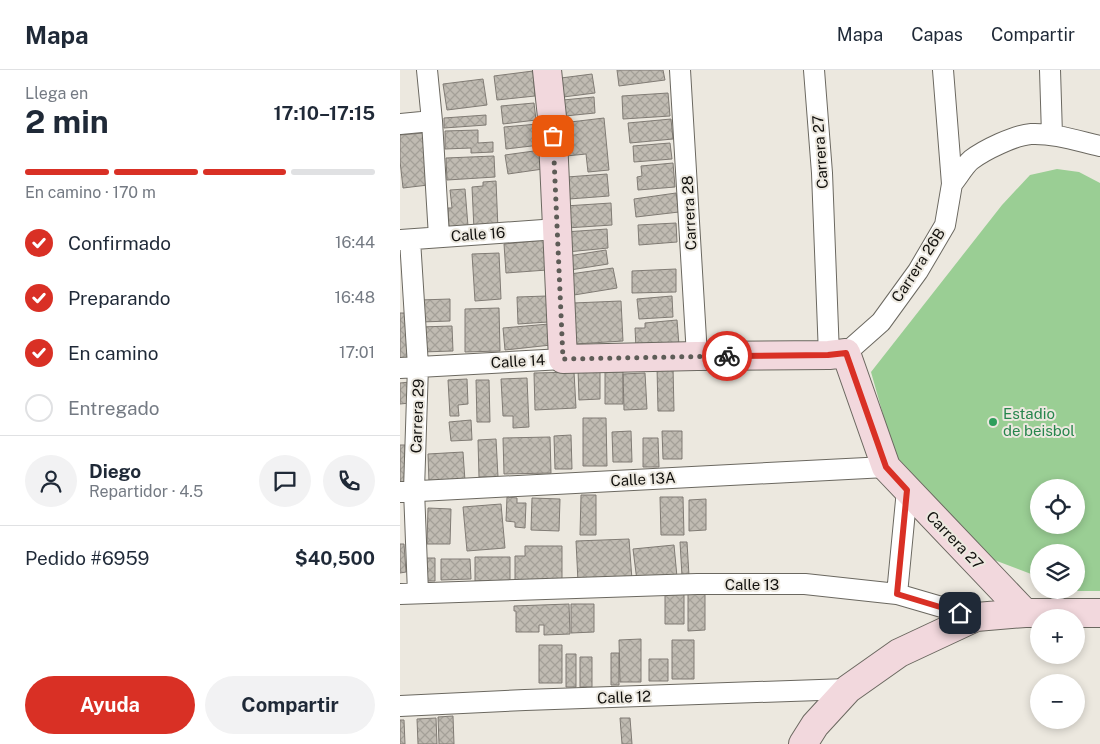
<!DOCTYPE html>
<html lang="es">
<head>
<meta charset="utf-8">
<style>
	:root { --surface:#fff; --page:#f2f2f3; --text:#1f2937; --muted:#747a83; --line:#e0e1e3; --accent:#d93025 }
	body { margin:0; font-family:"Public Sans",sans-serif; background:var(--page); color:var(--text); height:100vh; display:flex; flex-direction:column; font-size:19px; white-space:nowrap }
	* { box-sizing:border-box; margin:0 }
	p { font-size:16px; color:var(--muted) }
	.icon { flex:none; width:28px; height:28px; fill:none; stroke:currentColor; stroke-width:2; stroke-linecap:round; stroke-linejoin:round }
	.map { position:relative; flex:1; overflow:hidden }
	.details { display:flex; flex-direction:column; background:var(--surface); width:400px }
	.details>* { flex:none }
	.fabs { position:absolute; left:630px; top:409px; display:grid; gap:10px }
	.fabs a { display:grid; place-items:center; width:55px; height:55px; border-radius:50%; background:var(--surface); box-shadow:0 2px 8px #0003; font-size:25px }
	.pin { position:absolute; display:grid; place-items:center; width:42px; height:42px; color:#fff; margin:-21px; border-radius:10px; box-shadow:0 2px 8px #0006 }
	.courier { position:absolute; display:grid; place-items:center; width:50px; height:50px; margin:-25px; border:4px solid #d93025; border-radius:50%; background:#fff; color:#222; box-shadow:0 1px 6px #0007 }
	.overview em { font-style:normal; font-weight:700 }
	.overview div { display:flex; flex-direction:column-reverse }
	.overview { display:flex; align-items:center; justify-content:space-between; height:85px; padding:0 25px }
	h1 { font-size:32px; font-weight:700; line-height:38px }
	.bar { display:grid; grid-template-columns:repeat(4,1fr); gap:8px 5px; align-content:center; height:60px; padding:0 25px }
	.bar i { height:6px; border-radius:4px; background:var(--line) }
	.bar .selected { background:var(--accent) }
	.bar p { grid-column:span 4 }
	.line { display:flex; align-items:center; gap:12px; padding:0 25px; border-top:1px solid var(--line) }
	.line div { flex:1 }
	.round { display:grid; place-items:center; flex:none; width:52px; height:52px; border-radius:26px; background:var(--page) }
	ol { padding:0 25px; list-style:none }
	li { display:flex; align-items:center; gap:15px; height:55px }
	li p { margin-inline-start:auto }
	li .icon { padding:5px; border-radius:50%; background:var(--accent); color:#fff; stroke-width:4 }
	li:last-child { color:var(--muted) }
	li i { width:28px; height:28px; border:2px solid var(--line); border-radius:50% }
	.primary-button { display:flex; gap:10px; margin-top:auto; padding:10px 25px }
	.primary-button a { flex:1; height:58px; border-radius:30px; background:var(--accent); color:#fff; font-size:20px; font-weight:700; line-height:58px; text-align:center }
	.primary-button a+a { background:var(--page); color:var(--text) }
	header { display:flex; align-items:center; gap:30px; box-sizing:border-box; height:70px; padding:0 25px; background:var(--surface); border-bottom:1px solid var(--line) }
	header strong { font-size:24px }
	nav { display:flex; gap:28px; margin-inline-start:auto; font-size:18px }
	main { display:flex; flex:1; min-height:0 }
	.map>svg:first-child { display:block }
</style>
</head>
<body>
<header>
<strong>Mapa</strong>
<nav><a>Mapa</a><a>Capas</a><a>Compartir</a></nav>
</header>
<main>
<section class="details">
<div class="overview"><div><h1>2 min</h1><p>Llega en</p></div><em>17:10–17:15</em></div>
<div class="bar"><i class="selected"></i><i class="selected"></i><i class="selected"></i><i></i><p>En camino · 170 m</p></div>
<ol>
<li><svg class="icon" aria-label="check" viewBox="0 0 24 24"><path d="M5 12l5 5 9-10"/></svg>Confirmado<p>16:44</p></li>
<li><svg class="icon" aria-label="check" viewBox="0 0 24 24"><path d="M5 12l5 5 9-10"/></svg>Preparando<p>16:48</p></li>
<li><svg class="icon" aria-label="check" viewBox="0 0 24 24"><path d="M5 12l5 5 9-10"/></svg>En camino<p>17:01</p></li>
<li><i></i>Entregado</li>
</ol>
<div class="line" style="height:90px"><a class="round"><svg class="icon" aria-label="person" viewBox="0 0 24 24"><circle cx="12" cy="8" r="4"/><path d="M4 21q1-7 8-7t8 7"/></svg></a><div><b>Diego</b><p>Repartidor · 4.5</p></div><a class="round"><svg class="icon" aria-label="chat" viewBox="0 0 24 24"><path d="M4 5h16v11H9l-5 4z"/></svg></a><a class="round"><svg class="icon" aria-label="phone" viewBox="0 0 24 24"><path d="M5 4h4l2 5-3 2q2 4 5 5l2-3 5 2v4C11 20 4 13 5 4z"/></svg></a></div>
<div class="line" style="height:65px"><div>Pedido #6959</div><b>$40,500</b></div>
<div class="primary-button"><a>Ayuda</a><a>Compartir</a></div>
</section>
<div class="map">
<svg width="700" height="674" viewBox="0 0 700 674">
	<defs>
		<pattern id="building-cross-hatch" width="8" height="8" patternUnits="userSpaceOnUse" patternTransform="scale(1.25)"><rect width="8" height="8" fill="#c0bbb2"/><path d="M0 0l8 8M0 8l8-8" fill="none" stroke="#a4a098"/></pattern>
	</defs>
	<rect width="100%" height="100%" fill="#ece8df"/>
	<path fill="#9ace94" fill-rule="evenodd" d="M 657,99 L 679,102 L 700,113 L 700,521 L 675,521 L 672,520 L 676,520 L 676,482 L 639,482 L 639,507 L 581,485 L 499,401 L 471,302 L 602,135 L 630,105 ZM 639,418 L 676,418 L 676,455 L 639,455 Z"/>
	<path fill="url(#building-cross-hatch)" stroke="#807b74" d="M 217,0 L 263,0 L 265,10 L 219,16 Z
		M 133,1 L 135,26 L 97,30 L 94,6 Z
		M 192,4 L 195,23 L 163,27 L 161,8 Z
		M 83,9 L 87,35 L 47,40 L 43,14 Z
		M 268,23 L 270,46 L 223,49 L 222,26 Z
		M 194,27 L 195,43 L 165,46 L 163,30 Z
		M 134,33 L 136,50 L 103,54 L 101,36 Z
		M 86,45 L 86,55 L 44,58 L 44,48 Z
		M 204,48 L 209,100 L 188,102 L 186,84 L 166,86 L 162,53 Z
		M 271,49 L 273,69 L 230,73 L 228,53 Z
		M 138,54 L 140,75 L 106,79 L 104,57 Z
		M 78,60 L 78,73 L 93,72 L 93,82 L 71,83 L 71,78 L 45,79 L 45,61 Z
		M 23,63 L 28,115 L 3,118 L 0,91 L 0,65 Z
		M 270,73 L 272,89 L 234,92 L 233,76 Z
		M 141,80 L 143,99 L 108,104 L 105,85 Z
		M 94,86 L 95,107 L 47,110 L 46,88 Z
		M 273,93 L 275,117 L 238,120 L 237,107 L 242,106 L 241,96 Z
		M 207,104 L 209,126 L 169,129 L 167,107 Z
		M 96,111 L 98,159 L 74,160 L 72,117 L 83,116 L 83,112 Z
		M 65,119 L 68,156 L 49,158 L 48,138 L 52,138 L 50,120 Z
		M 276,123 L 279,142 L 236,147 L 234,129 Z
		M 211,133 L 212,155 L 166,158 L 165,136 Z
		M 276,153 L 277,172 L 239,175 L 238,155 Z
		M 207,159 L 208,178 L 167,182 L 165,162 Z
		M 144,170 L 147,200 L 106,203 L 104,174 Z
		M 206,180 L 208,194 L 170,200 L 168,186 Z
		M 99,183 L 101,229 L 75,231 L 72,184 Z
		M 213,198 L 217,218 L 174,225 L 170,204 Z
		M 276,199 L 276,222 L 232,223 L 232,201 Z
		M 147,226 L 148,252 L 118,254 L 117,227 Z
		M 272,226 L 273,247 L 239,249 L 237,229 Z
		M 50,229 L 50,251 L 21,252 L 20,230 Z
		M 221,231 L 223,271 L 175,274 L 173,233 Z
		M 99,238 L 100,281 L 65,282 L 65,239 Z
		M 0,243 L 5,243 L 8,292 L 0,292 Z
		M 277,250 L 279,275 L 236,278 L 235,258 L 245,258 L 245,253 Z
		M 149,254 L 151,275 L 105,280 L 103,258 Z
		M 52,256 L 53,281 L 21,282 L 20,257 Z
		M 257,297 L 273,297 L 274,341 L 258,341 Z
		M 178,298 L 200,298 L 200,329 L 179,330 Z
		M 205,300 L 223,300 L 223,334 L 205,334 Z
		M 174,302 L 176,338 L 135,340 L 134,303 Z
		M 245,303 L 247,339 L 224,340 L 223,304 Z
		M 127,308 L 129,357 L 113,358 L 113,346 L 103,346 L 101,309 Z
		M 67,309 L 68,334 L 58,335 L 59,346 L 50,346 L 48,310 Z
		M 76,310 L 89,310 L 90,352 L 77,352 Z
		M 10,312 L 10,333 L 0,334 L 0,313 Z
		M 183,348 L 206,348 L 207,396 L 183,396 Z
		M 71,350 L 72,370 L 51,371 L 49,352 Z
		M 231,361 L 232,392 L 213,392 L 212,362 Z
		M 262,361 L 282,361 L 282,389 L 263,389 Z
		M 171,365 L 172,399 L 155,399 L 154,366 Z
		M 150,367 L 151,403 L 104,404 L 103,368 Z
		M 243,368 L 258,368 L 259,397 L 243,397 Z
		M 96,369 L 98,407 L 79,407 L 78,370 Z
		M 0,375 L 5,375 L 5,414 L 0,414 Z
		M 63,382 L 65,411 L 29,413 L 28,384 Z
		M 181,425 L 196,425 L 196,465 L 180,465 Z
		M 107,427 L 117,428 L 117,433 L 126,433 L 125,458 L 115,457 L 115,452 L 106,451 Z
		M 260,427 L 283,427 L 284,465 L 261,465 Z
		M 132,428 L 160,429 L 159,461 L 131,460 Z
		M 306,429 L 306,460 L 289,461 L 289,430 Z
		M 101,434 L 105,478 L 67,481 L 63,437 Z
		M 28,438 L 51,439 L 50,474 L 27,474 Z
		M 229,469 L 232,510 L 178,512 L 176,471 Z
		M 280,472 L 287,472 L 289,506 L 282,506 Z
		M 0,474 L 4,474 L 6,502 L 0,503 Z
		M 274,475 L 277,507 L 237,511 L 233,479 Z
		M 125,476 L 162,476 L 162,513 L 115,513 L 115,486 L 125,486 Z
		M 75,487 L 110,487 L 110,511 L 75,511 Z
		M 26,488 L 35,488 L 35,511 L 25,511 Z
		M 41,489 L 70,489 L 71,509 L 41,510 Z
		M 305,520 L 305,560 L 288,561 L 288,521 Z
		M 265,524 L 284,524 L 284,554 L 265,554 Z
		M 169,534 L 170,564 L 144,565 L 144,555 L 139,555 L 139,562 L 116,562 L 116,541 L 114,541 L 114,536 Z
		M 171,534 L 194,534 L 194,562 L 171,563 Z
		M 241,569 L 241,612 L 220,612 L 219,570 Z
		M 272,570 L 294,570 L 294,609 L 272,609 Z
		M 139,575 L 162,575 L 162,613 L 139,613 Z
		M 211,583 L 219,583 L 219,615 L 211,615 Z
		M 166,584 L 176,584 L 176,617 L 166,617 Z
		M 180,587 L 192,587 L 192,617 L 180,617 Z
		M 249,589 L 268,589 L 268,611 L 249,611 Z
		M 53,646 L 54,674 L 39,674 L 38,647 Z
		M 36,648 L 37,674 L 18,674 L 17,649 Z
		M 220,648 L 230,648 L 232,674 L 222,674 Z
		M 0,650 L 4,650 L 5,674 L 0,674 Z"/>
	<g fill="none" stroke-linecap="round" stroke-linejoin="round">
		<g stroke="#6b6860" stroke-width="22">
			<path id="street" d="M 27,0 L 32,51 L 39,167
				M 280,0 L 297,286
				M 414,0 L 422,103 L 429,285
				M 650,0 L 652,65
				M 0,54 L 32,51
				M 552,114 C 558,107 564,96 571,90 C 584,80 615,65 631,64 C 654,63 678,71 700,76
				M 0,170 L 157,159
				M 10,170 L 18,296 L 14,420 L 18,523
				M 446,283 L 481,252 L 518,201 L 545,155 L 552,114 L 543,0
				M 0,298 L 163,289
				M 0,422 L 486,397
				M 0,524 L 297,514 L 405,514 L 497,524 L 576,547
				M 497,524 L 507,420
				M 0,636 L 125,630 L 448,619"/>
		</g>
		<g stroke="#6b6860" stroke-width="30">
			<path id="secondary" d="M 147,0 L 152,47 L 163,289 L 297,286 L 429,285 L 446,283 L 486,397 L 625,543
				M 403,674 L 415,655 L 448,619 L 499,583 L 576,547 L 625,543 L 700,543"/>
		</g>
		<use href="#street" stroke="#fff" stroke-width="20"/>
		<use href="#secondary" stroke="#f2d8dd" stroke-width="28"/>
	</g>
	<g fill="none" stroke-linecap="round" stroke-linejoin="round">
		<path stroke="#5e5c57" stroke-width="5" stroke-dasharray="0 9" d="M 153,66 L 163,289 L 327,286"/>
		<path stroke="#d93025" stroke-width="6" d="M 327,286 L 428,285 L 446,283 L 486,397 L 507,420 L 497,524 L 560,543"/>
	</g>
	<circle fill="#2e9e5b" stroke="#ece8df" stroke-width="2" cx="593" cy="352" r="5"/>
	<g text-anchor="middle" dominant-baseline="central" stroke-width="4" stroke-linejoin="round" paint-order="stroke">
		<g font-size="15" fill="#12110e" stroke="#ece8df">
			<text transform="translate(420 82) rotate(-94)">Carrera 27</text>
			<text transform="translate(289 143) rotate(-93)">Carrera 28</text>
			<text transform="translate(78 164) rotate(-4)">Calle 16</text>
			<text transform="translate(518 195) rotate(-57)">Carrera 26B</text>
			<text transform="translate(118 291) rotate(-3)">Calle 14</text>
			<text transform="translate(17 346) rotate(-88)">Carrera 29</text>
			<text transform="translate(243 409) rotate(-3)">Calle 13A</text>
			<text transform="translate(555 470) rotate(46)">Carrera 27</text>
			<text x="352" y="514">Calle 13</text>
			<text transform="translate(224 627) rotate(-2)">Calle 12</text>
		</g>
		<g font-size="15" fill="#27864d" stroke="#ece8df" text-anchor="start">
			<text x="603" y="343">Estadio<tspan x="603" dy="17">de beisbol</tspan></text>
		</g>
	</g>
</svg>
<div class="fabs">
<a><svg class="icon" aria-label="locate" viewBox="0 0 24 24"><circle cx="12" cy="12" r="6"/><path d="M12 2v4M12 18v4M2 12h4M18 12h4"/></svg></a>
<a><svg class="icon" aria-label="layers" viewBox="0 0 24 24"><path d="M12 4l9 5-9 5-9-5zM3 14l9 5 9-5"/></svg></a>
<a>+</a>
<a>−</a>
</div>
<div class="pin" style="left:153px;top:66px;background:#ea580c"><svg class="icon" aria-label="bag" viewBox="0 0 24 24"><path d="M5 8h14l-1 12H6zM9 8a3 3 0 0 1 6 0"/></svg></div>
<div class="pin" style="left:560px;top:543px;background:#1f2937"><svg class="icon" aria-label="home" viewBox="0 0 24 24"><path d="M3 11l9-7 9 7M6 9v11h12V9"/></svg></div>
<div class="courier" style="left:327px;top:286px"><svg class="icon" aria-label="bike" viewBox="0 0 24 24"><circle cx="6" cy="16" r="4"/><circle cx="18" cy="16" r="4"/><path d="M6 16l4-8h5l3 8M10 8l3 8H6M13 5h3"/></svg></div>
</div>
</main>
</body>
</html>
